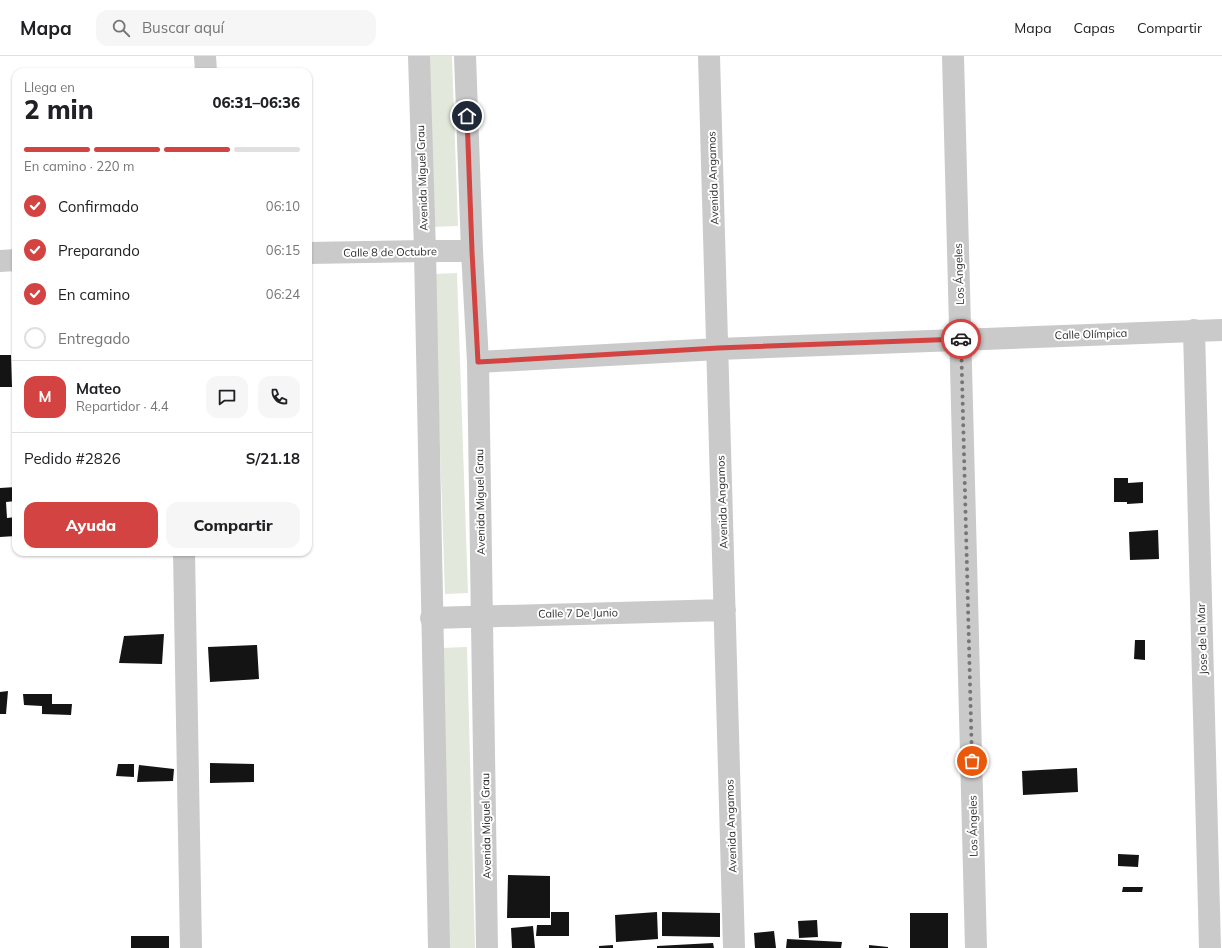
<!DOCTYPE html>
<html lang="es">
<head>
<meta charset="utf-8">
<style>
	:root { --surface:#fff; --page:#f6f6f6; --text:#202124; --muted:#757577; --line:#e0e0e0; --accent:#d34341 }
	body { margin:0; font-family:Mulish,sans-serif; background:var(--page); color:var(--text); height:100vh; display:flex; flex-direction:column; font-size:15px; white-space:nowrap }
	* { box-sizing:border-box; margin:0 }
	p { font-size:13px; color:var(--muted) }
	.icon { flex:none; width:22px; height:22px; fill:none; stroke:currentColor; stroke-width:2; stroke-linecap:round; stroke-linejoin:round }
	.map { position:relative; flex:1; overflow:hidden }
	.drawer { position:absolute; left:12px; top:12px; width:300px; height:488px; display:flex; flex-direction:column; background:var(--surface); border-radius:12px; box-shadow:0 1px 3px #0004 }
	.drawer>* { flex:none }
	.pin { position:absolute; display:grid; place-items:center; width:34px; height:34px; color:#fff; margin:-17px; border:2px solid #fff; border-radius:50%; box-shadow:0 1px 4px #0007 }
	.courier { position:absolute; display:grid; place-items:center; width:40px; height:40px; margin:-20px; border:3px solid #d34341; border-radius:50%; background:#fff; color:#222; box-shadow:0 1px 5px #0007 }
	.head em { font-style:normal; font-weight:800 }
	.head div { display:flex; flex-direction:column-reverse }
	.head { display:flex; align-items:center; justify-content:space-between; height:68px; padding:0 12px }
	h1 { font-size:26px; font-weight:800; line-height:30px }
	.bar { display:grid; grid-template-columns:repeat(4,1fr); gap:6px 4px; align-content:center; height:48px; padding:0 12px }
	.bar i { height:5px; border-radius:3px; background:var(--line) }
	.bar .selected { background:var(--accent) }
	.bar p { grid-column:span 4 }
	.line { display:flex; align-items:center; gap:10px; padding:0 12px; border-top:1px solid var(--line) }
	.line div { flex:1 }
	.round { display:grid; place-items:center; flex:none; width:42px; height:42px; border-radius:12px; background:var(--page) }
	ol { padding:0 12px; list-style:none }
	li { display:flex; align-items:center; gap:12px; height:44px }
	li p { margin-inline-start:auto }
	li .icon { padding:4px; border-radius:50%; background:var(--accent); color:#fff; stroke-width:4 }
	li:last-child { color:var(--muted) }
	li i { width:22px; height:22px; border:2px solid var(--line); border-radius:50% }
	.primary-button { display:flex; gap:8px; margin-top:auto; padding:8px 12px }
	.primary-button a { flex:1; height:46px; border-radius:12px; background:var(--accent); color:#fff; font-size:16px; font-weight:800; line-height:46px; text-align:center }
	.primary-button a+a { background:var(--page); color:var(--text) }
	header { display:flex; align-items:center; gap:24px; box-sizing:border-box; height:56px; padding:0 20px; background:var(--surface); border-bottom:1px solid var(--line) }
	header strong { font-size:19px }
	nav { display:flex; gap:22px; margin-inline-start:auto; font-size:14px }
	.search { width:280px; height:36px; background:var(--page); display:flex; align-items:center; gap:10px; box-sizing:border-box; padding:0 14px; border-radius:12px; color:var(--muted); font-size:15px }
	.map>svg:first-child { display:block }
</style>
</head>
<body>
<header>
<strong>Mapa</strong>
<div class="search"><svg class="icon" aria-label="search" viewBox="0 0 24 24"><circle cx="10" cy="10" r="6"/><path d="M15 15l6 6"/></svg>Buscar aquí</div>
<nav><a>Mapa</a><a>Capas</a><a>Compartir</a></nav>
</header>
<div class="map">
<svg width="1222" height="892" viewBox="0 0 1222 892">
	<rect width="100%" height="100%" fill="#fff"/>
	<path fill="#e2e9dc" d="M 428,0 L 452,0 L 458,170 L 433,171 Z
		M 457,217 L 468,537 L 445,538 L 434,218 Z
		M 467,591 L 475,892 L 446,892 L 441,592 Z"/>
	<path fill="#141414" d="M 0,299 L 11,299 L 12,331 L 0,331 Z
		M 1114,422 L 1128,422 L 1128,427 L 1143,426 L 1143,447 L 1127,448 L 1127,446 L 1114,446 Z
		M 16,431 L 16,445 L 6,446 L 7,462 L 16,461 L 16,480 L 0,481 L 0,432 Z
		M 1158,474 L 1159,503 L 1130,504 L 1129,476 Z
		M 164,578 L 162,608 L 119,607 L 124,580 Z
		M 1135,584 L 1145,584 L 1145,604 L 1134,603 Z
		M 257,589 L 259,623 L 210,626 L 208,591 Z
		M 8,635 L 6,658 L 0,658 L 0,636 Z
		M 23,638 L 52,638 L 52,648 L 72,648 L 71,659 L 42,658 L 42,650 L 24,649 Z
		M 210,707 L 254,708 L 254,726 L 210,727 Z
		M 118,708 L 134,708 L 134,721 L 116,720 Z
		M 139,709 L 174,713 L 173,725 L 137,726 Z
		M 1077,712 L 1078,736 L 1023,739 L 1022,715 Z
		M 1118,798 L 1139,799 L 1138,811 L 1118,810 Z
		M 508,819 L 550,820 L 550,862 L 507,862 Z
		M 1123,831 L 1143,831 L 1142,836 L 1122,836 Z
		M 551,856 L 569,856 L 569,880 L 536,880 L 537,869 L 551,869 Z
		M 657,856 L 658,883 L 616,886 L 615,859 Z
		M 662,856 L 720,857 L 720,881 L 662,880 Z
		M 910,857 L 948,857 L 948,892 L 910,892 Z
		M 817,864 L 818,881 L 799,882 L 798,865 Z
		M 533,870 L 535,892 L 512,892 L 511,872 Z
		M 774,875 L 776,892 L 755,892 L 754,877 Z
		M 131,880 L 169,880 L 169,892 L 131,892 Z
		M 787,883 L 842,886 L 841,892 L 786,892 Z
		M 713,887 L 714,892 L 657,892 L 657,890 Z
		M 613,889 L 613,892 L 599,892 L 599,890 Z
		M 869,889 L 888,891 L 888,892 L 869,892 Z"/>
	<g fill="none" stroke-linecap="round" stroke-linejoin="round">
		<path stroke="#cacaca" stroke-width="22" d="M 205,0 L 206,16
			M 709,0 L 734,892
			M 953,0 L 976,892
			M 308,197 L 425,195 L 472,195
			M 0,205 L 16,204
			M 1194,274 L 1210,892
			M 478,306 L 718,293 L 1222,274
			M 184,496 L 191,892
			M 431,562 L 725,554"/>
		<path stroke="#cacaca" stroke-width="22" d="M 419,0 L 425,195 L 439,892
			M 465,0 L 472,195 L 478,306 L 487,892"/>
	</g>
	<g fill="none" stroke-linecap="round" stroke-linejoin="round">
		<path stroke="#767676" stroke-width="4" stroke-dasharray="0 7.2" d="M 961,283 L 972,705"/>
		<path stroke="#d34341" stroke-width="5" d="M 467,60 L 472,195 L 478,306 L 718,292 L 961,283"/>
	</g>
	<g text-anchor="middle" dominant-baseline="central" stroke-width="4" stroke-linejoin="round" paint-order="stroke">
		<g font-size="11" fill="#2d2d2d" stroke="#fff">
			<text transform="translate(422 122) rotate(-92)">Avenida Miguel Grau</text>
			<text transform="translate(713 122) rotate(-92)">Avenida Angamos</text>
			<text transform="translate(390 196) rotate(-1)">Calle 8 de Octubre</text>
			<text transform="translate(959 218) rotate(-92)">Los Ángeles</text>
			<text transform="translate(1091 278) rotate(-2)">Calle Olímpica</text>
			<text transform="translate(480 446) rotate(-91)">Avenida Miguel Grau</text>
			<text transform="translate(722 446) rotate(-92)">Avenida Angamos</text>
			<text transform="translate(578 557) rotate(-1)">Calle 7 De Junio</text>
			<text transform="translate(1202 583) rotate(-92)">Jose de la Mar</text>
			<text transform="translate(486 770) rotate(-91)">Avenida Miguel Grau</text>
			<text transform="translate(731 770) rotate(-92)">Avenida Angamos</text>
			<text transform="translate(973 770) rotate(-91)">Los Ángeles</text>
		</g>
	</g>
</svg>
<div class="pin" style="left:972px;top:705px;background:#ea580c"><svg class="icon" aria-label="bag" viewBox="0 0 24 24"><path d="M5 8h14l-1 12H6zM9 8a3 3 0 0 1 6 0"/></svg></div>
<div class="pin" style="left:467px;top:60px;background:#1f2937"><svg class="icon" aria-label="home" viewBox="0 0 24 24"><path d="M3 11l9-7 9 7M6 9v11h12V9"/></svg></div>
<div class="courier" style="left:961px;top:283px"><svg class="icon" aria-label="car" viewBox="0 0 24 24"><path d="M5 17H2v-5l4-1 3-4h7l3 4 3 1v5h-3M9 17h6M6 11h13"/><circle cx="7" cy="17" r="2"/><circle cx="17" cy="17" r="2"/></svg></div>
<section class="drawer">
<div class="head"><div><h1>2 min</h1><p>Llega en</p></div><em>06:31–06:36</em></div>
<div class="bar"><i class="selected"></i><i class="selected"></i><i class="selected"></i><i></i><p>En camino · 220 m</p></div>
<ol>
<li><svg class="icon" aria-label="check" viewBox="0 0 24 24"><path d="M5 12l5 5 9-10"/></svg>Confirmado<p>06:10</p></li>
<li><svg class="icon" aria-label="check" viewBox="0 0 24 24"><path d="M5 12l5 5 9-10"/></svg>Preparando<p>06:15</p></li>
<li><svg class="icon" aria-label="check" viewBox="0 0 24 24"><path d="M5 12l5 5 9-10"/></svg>En camino<p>06:24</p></li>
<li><i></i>Entregado</li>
</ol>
<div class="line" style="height:72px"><b class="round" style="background:var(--accent);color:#fff">M</b><div><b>Mateo</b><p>Repartidor · 4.4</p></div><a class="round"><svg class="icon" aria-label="chat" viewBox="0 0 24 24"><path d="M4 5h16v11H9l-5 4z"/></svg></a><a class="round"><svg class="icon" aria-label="phone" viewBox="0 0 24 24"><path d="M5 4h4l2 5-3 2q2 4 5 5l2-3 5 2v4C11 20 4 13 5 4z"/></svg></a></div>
<div class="line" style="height:52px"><div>Pedido #2826</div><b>S/21.18</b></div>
<div class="primary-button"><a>Ayuda</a><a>Compartir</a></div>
</section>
</div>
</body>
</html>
